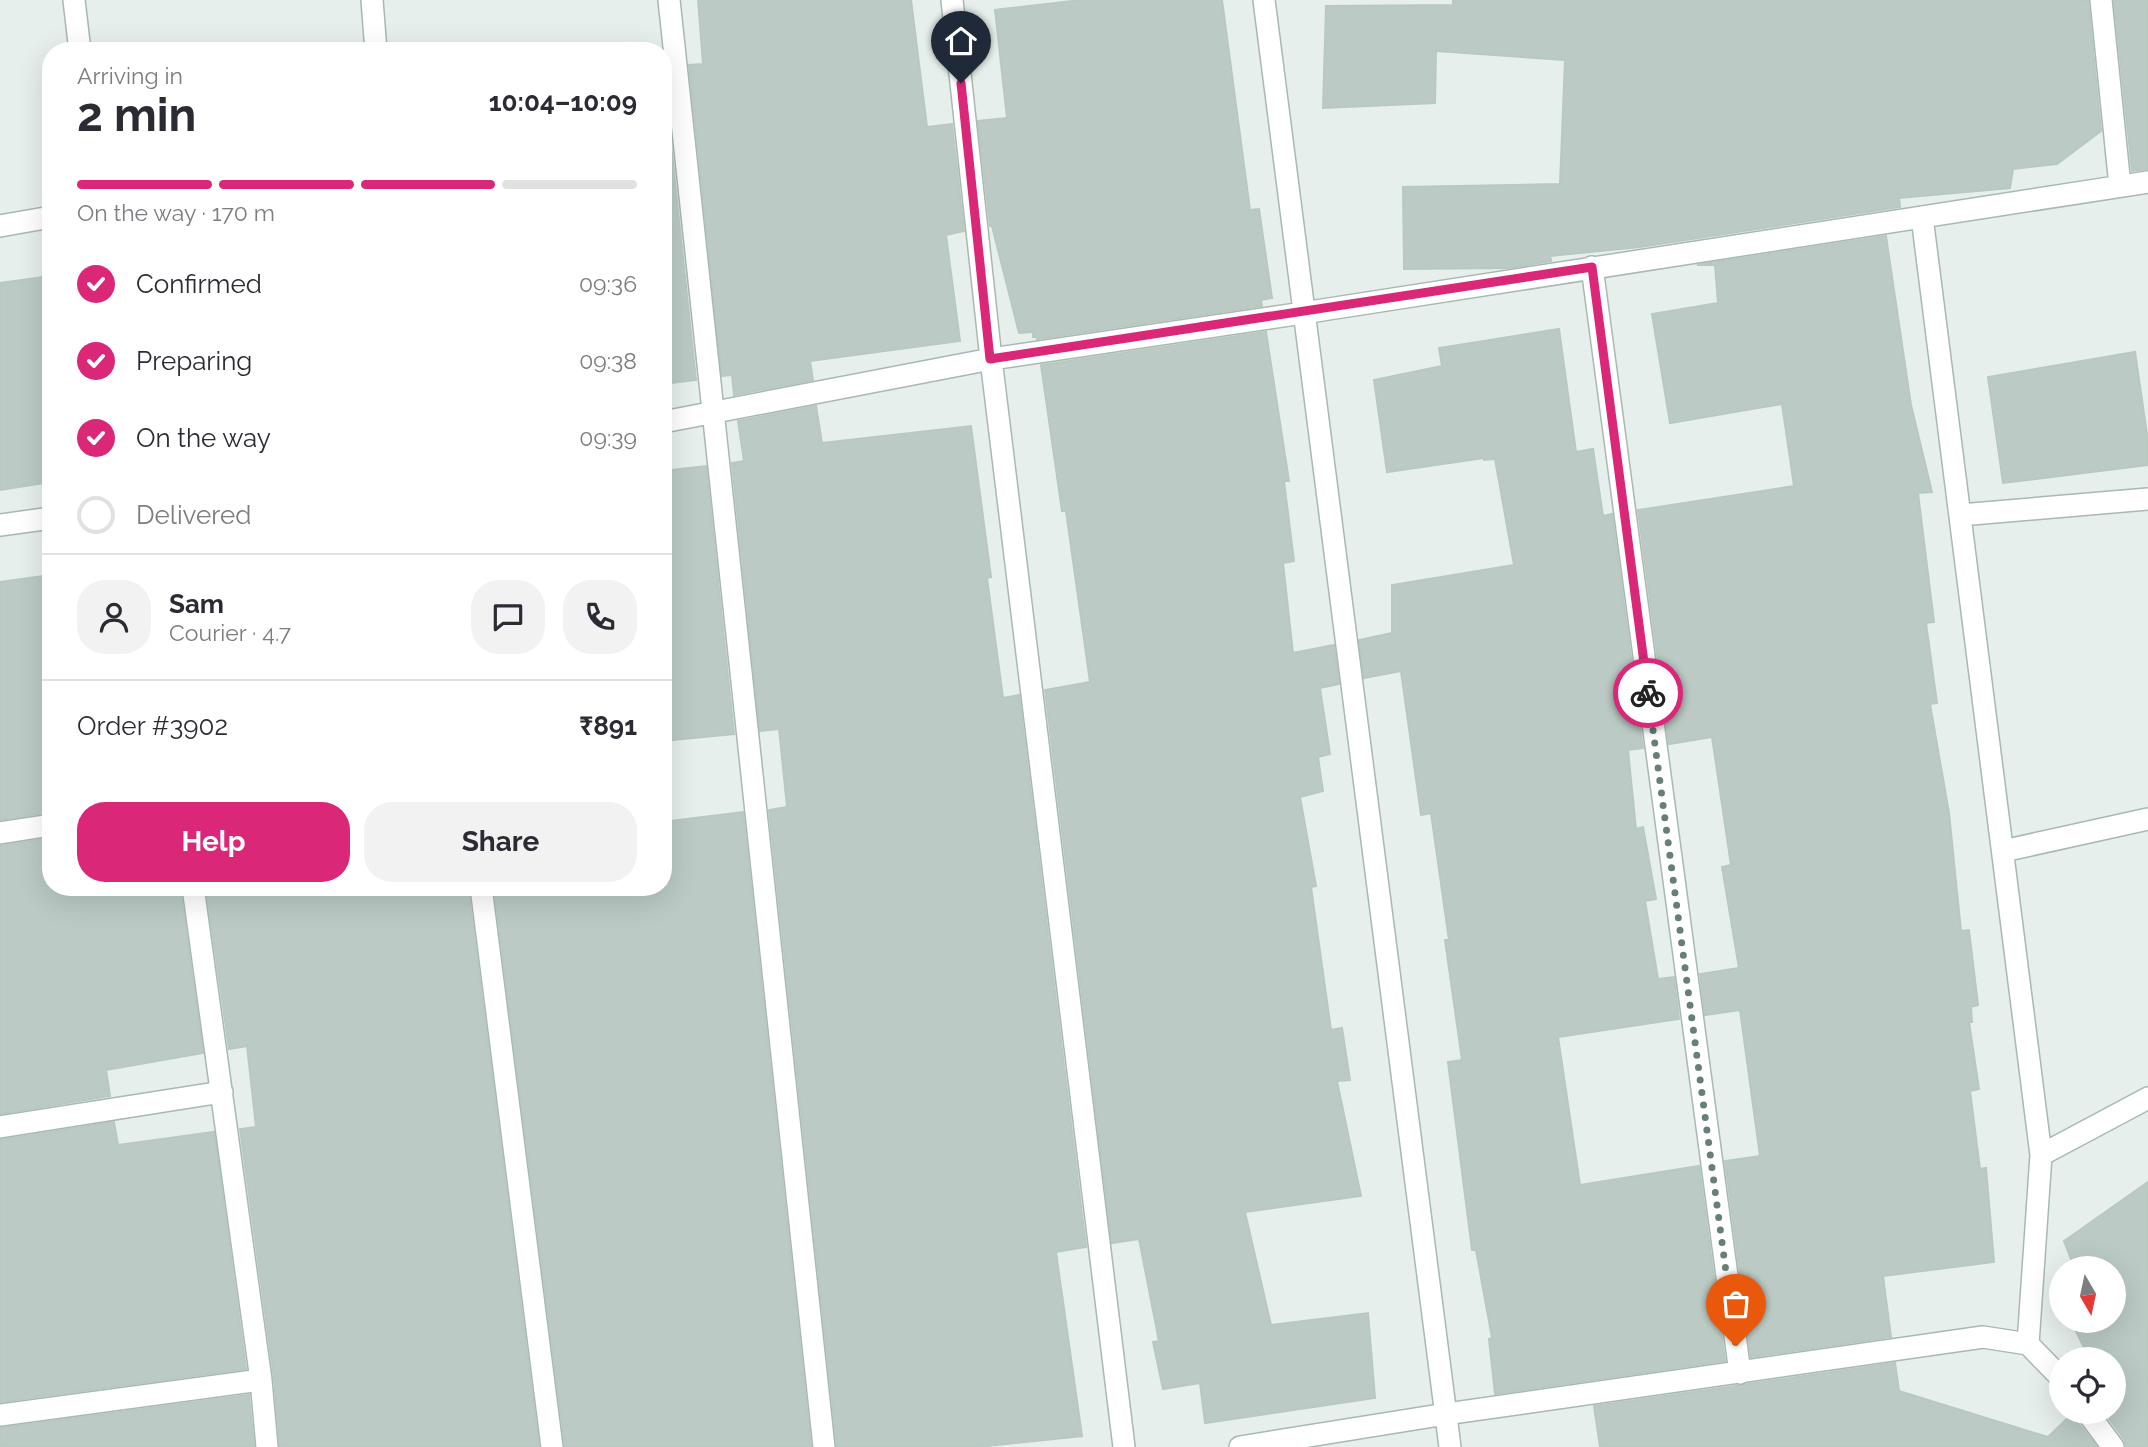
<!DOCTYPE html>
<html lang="en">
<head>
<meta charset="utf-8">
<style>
	:root { --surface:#fff; --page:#f2f2f3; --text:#2b2b33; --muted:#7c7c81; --line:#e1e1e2; --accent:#db2777 }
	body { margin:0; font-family:Raleway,sans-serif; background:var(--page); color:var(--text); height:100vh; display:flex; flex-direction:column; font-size:26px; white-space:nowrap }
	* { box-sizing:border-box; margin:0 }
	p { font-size:23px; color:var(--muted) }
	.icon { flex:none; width:38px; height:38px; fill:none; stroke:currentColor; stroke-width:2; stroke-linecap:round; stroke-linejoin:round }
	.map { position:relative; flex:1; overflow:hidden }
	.panel { position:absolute; left:42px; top:42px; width:630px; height:854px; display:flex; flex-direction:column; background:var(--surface); border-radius:28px; box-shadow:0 7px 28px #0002 }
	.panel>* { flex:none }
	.needle { width:46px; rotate:171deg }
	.tools { position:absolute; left:2049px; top:1256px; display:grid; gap:14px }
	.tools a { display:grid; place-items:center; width:77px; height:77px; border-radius:50%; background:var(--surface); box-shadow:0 7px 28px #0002; font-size:35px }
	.pin { position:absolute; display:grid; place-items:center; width:60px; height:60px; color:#fff; margin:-72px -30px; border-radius:50% 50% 50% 0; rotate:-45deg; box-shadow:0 0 7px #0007 }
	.pin .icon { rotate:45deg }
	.courier { position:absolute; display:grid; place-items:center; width:70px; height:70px; margin:-35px; border:5px solid #db2777; border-radius:50%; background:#fff; color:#222; box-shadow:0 2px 9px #0007 }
	.overview em { font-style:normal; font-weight:700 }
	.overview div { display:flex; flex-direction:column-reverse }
	.overview { display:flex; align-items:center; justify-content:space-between; height:119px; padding:0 35px }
	h1 { font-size:46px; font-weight:700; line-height:52px }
	.bar { display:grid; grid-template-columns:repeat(4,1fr); gap:10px 7px; align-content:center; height:84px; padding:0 35px }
	.bar i { height:9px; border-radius:5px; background:var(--line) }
	.bar .active { background:var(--accent) }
	.bar p { grid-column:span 4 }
	.line { display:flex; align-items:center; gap:18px; padding:0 35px; border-top:2px solid var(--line) }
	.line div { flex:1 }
	.round { display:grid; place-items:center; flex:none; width:74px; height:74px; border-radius:28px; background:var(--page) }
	ol { padding:0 35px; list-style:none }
	li { display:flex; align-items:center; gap:21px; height:77px }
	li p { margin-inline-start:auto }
	li .icon { padding:7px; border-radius:50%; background:var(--accent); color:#fff; stroke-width:4 }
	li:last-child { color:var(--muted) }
	li i { width:38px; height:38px; border:4px solid var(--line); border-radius:50% }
	.primary-button { display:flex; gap:14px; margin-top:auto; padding:14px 35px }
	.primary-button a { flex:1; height:80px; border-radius:28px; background:var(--accent); color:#fff; font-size:28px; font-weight:700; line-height:80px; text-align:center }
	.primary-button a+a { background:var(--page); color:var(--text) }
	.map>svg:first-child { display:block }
</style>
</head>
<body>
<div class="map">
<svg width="2148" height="1447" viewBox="0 0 2148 1447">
	<rect width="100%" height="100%" fill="#e6efeb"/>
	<path fill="#bbcac4" stroke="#b8c9c2" stroke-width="2" d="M 698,0 L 911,0 L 927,127 L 952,124 L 964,231 L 946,235 L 960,341 L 810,361 L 813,380 L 734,395 L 732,375 L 722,376 L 689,65 L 703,64 Z
		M 1081,0 L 1222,0 L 1250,210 L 1259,209 L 1272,298 L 1261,300 L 1262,306 L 1037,339 L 1037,337 L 1033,337 L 1033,332 L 1019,333 L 992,226 L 990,226 L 978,121 L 1007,118 L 995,10 Z
		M 1453,0 L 2088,0 L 2101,131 L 2057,164 L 2013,169 L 2010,188 L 1899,198 L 1900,207 L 1640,247 L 1550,256 L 1551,261 L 1509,268 L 1404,269 L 1403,187 L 1560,184 L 1565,60 L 1436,51 L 1435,103 L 1323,108 L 1326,6 L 1453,5 Z
		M 2114,0 L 2148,0 L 2148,169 L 2132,171 Z
		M 663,70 L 696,380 L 663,384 Z
		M 1886,236 L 1911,405 L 1932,492 L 1918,493 L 1934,622 L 1926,623 L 1937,703 L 1930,704 L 1949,813 L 1961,931 L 1969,930 L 1978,1005 L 1971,1007 L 1972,1022 L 1969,1022 L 1979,1089 L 1970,1091 L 1980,1169 L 1986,1168 L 1994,1262 L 1883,1276 L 1891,1337 L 1751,1357 L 1725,1161 L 1760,1156 L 1740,1010 L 1705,1015 L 1700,974 L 1739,968 L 1722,867 L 1731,865 L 1712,737 L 1669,744 L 1638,510 L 1794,486 L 1782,404 L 1670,423 L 1652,314 L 1718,303 L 1715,265 L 1697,265 Z
		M 51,276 L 51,482 L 0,490 L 0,283 Z
		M 1559,329 L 1576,452 L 1593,449 L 1603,516 L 1612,514 L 1643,748 L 1628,750 L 1636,829 L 1643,827 L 1656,899 L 1645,901 L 1658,979 L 1674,977 L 1679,1019 L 1558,1037 L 1580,1185 L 1699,1166 L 1725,1361 L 1495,1394 L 1489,1339 L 1492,1338 L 1476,1250 L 1472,1250 L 1448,1062 L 1462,1060 L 1445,940 L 1449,940 L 1431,813 L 1421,815 L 1401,671 L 1364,678 L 1359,640 L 1392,633 L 1392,585 L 1514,565 L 1495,459 L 1484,460 L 1484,458 L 1387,472 L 1374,380 L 1442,366 L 1439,348 Z
		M 1266,332 L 1289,481 L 1284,481 L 1294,561 L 1283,563 L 1293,653 L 1334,645 L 1339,684 L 1320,688 L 1330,754 L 1318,757 L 1323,791 L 1300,797 L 1316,886 L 1311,887 L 1331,1030 L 1342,1028 L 1350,1080 L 1337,1081 L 1361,1196 L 1245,1212 L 1271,1325 L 1368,1313 L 1375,1398 L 1205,1423 L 1200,1383 L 1163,1389 L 1153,1342 L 1159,1341 L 1139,1239 L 1112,1243 L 1045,690 L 1090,682 L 1066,511 L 1062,511 L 1041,365 Z
		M 2135,352 L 2148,441 L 2148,465 L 2003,483 L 1988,377 Z
		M 816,406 L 822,443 L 971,426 L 991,577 L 987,578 L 1003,698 L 1019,695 L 1086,1247 L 1056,1252 L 1082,1436 L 977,1447 L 837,1447 L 769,810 L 787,807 L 779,729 L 760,731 L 732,463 L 744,461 L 738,421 Z
		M 706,466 L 734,734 L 663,741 L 663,471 Z
		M 51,575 L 51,812 L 0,820 L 0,582 Z
		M 743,812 L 811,1447 L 565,1447 L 494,887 L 663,887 L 663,822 Z
		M 51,838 L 51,887 L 180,887 L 203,1053 L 106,1070 L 110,1096 L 0,1114 L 0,846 Z
		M 206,887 L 468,887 L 539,1447 L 280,1447 L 274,1378 L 240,1129 L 256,1127 L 247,1046 L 229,1049 Z
		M 114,1122 L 118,1145 L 214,1132 L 246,1369 L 0,1402 L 0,1140 Z
		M 2148,1182 L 2148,1447 L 2126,1447 L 2124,1439 L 2104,1412 L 2114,1412 L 2114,1360 L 2090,1360 L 2071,1321 L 2114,1321 L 2114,1269 L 2075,1269 L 2064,1241 Z
		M 1895,1363 L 1899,1391 L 2048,1437 L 2074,1412 L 2076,1420 L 2097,1447 L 1600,1447 L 1594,1406 Z
		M 249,1395 L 254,1447 L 0,1447 L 0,1428 Z"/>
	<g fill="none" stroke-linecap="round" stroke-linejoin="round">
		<g stroke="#a8b8b2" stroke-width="24">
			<path id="minor" d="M 74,0 L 80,51
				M 372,0 L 376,51
				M 669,0 L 824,1447
				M 952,0 L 991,359 L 1124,1447
				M 1264,0 L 1450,1447
				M 2101,0 L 2120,186
				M 1922,217 L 2041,1155
				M 0,226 L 51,217
				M 1592,267 L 1740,1373
				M 663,422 L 991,359 L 1303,313 L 2148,182
				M 1960,515 L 2148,499
				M 0,525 L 51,518
				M 0,833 L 51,825
				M 2003,851 L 2148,819
				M 193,887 L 261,1380 L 267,1447
				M 481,887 L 552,1447
				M 0,1127 L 222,1092
				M 2028,1344 L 2041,1155 L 2148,1098
				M 2087,1412 L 2113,1447
				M 0,1415 L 261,1380
				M 1240,1447 L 1446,1414 L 1983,1337 L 2028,1344 L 2062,1379"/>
		</g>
		<use href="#minor" stroke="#fff" stroke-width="21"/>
	</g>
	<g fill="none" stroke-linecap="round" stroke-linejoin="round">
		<path stroke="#687f78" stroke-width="7" stroke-dasharray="0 12.6" d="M 1648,693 L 1736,1346"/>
		<path stroke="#db2777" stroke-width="9" d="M 961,83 L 990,359 L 1592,267 L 1648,693"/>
	</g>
</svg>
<div class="tools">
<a><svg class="needle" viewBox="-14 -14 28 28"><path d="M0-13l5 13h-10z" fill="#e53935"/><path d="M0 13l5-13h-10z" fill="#7c7c81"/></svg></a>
<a><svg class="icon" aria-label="locate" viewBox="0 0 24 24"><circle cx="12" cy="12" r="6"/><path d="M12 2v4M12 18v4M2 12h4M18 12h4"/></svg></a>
</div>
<div class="pin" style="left:1736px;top:1346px;background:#ea580c"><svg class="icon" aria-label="bag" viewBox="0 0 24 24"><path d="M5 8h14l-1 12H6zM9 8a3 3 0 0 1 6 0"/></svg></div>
<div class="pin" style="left:961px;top:83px;background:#1f2937"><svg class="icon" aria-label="home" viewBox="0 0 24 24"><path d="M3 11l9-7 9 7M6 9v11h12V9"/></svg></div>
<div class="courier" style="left:1648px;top:693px"><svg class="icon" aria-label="bike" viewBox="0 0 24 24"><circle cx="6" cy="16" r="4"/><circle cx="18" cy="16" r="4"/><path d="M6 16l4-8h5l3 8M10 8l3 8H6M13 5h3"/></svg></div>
<section class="panel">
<div class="overview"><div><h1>2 min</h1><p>Arriving in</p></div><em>10:04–10:09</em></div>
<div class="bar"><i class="active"></i><i class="active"></i><i class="active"></i><i></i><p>On the way · 170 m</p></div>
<ol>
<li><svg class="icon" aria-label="check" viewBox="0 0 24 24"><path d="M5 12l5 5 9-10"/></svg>Confirmed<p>09:36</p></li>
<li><svg class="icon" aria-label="check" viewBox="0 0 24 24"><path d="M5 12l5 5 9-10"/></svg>Preparing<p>09:38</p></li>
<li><svg class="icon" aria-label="check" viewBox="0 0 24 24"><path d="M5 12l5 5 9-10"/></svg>On the way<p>09:39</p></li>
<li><i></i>Delivered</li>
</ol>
<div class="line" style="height:126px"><a class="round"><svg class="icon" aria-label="person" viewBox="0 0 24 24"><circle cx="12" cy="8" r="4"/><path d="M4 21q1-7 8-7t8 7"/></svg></a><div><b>Sam</b><p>Courier · 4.7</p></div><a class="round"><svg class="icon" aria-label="chat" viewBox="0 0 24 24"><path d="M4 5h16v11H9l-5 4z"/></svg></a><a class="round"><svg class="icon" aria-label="phone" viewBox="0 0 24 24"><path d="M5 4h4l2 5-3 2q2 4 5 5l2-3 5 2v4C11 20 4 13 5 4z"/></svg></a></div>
<div class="line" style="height:91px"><div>Order #3902</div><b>₹891</b></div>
<div class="primary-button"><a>Help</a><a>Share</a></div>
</section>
</div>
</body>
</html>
